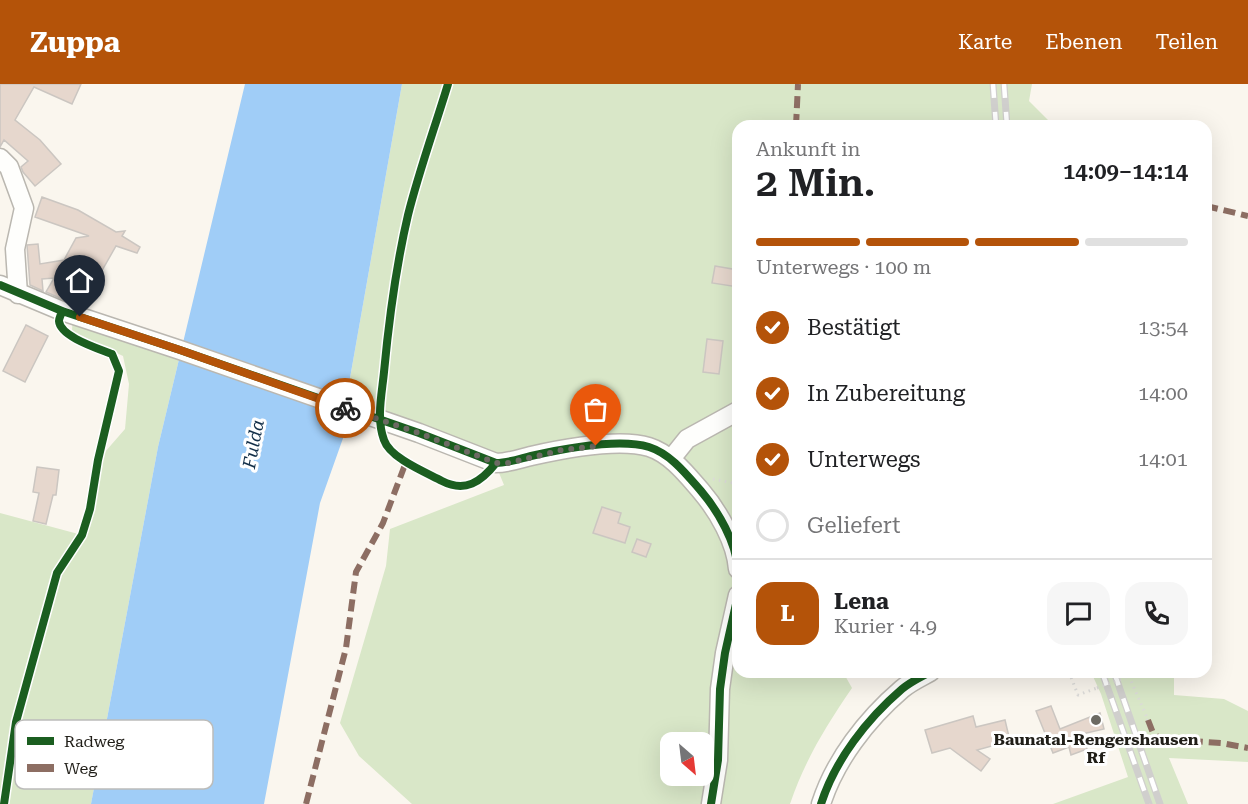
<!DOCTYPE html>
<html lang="de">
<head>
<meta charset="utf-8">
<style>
	:root { --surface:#fff; --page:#f6f6f6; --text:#202124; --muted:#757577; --line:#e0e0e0; --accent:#b45309 }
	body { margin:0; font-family:"Roboto Serif",serif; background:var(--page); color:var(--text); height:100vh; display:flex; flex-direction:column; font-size:22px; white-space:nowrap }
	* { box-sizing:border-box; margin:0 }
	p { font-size:20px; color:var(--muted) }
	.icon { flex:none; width:33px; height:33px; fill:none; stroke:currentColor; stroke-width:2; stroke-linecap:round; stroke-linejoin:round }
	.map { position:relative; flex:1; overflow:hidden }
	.panel { position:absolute; left:732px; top:36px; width:480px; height:558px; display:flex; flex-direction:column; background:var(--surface); border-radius:18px; box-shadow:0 6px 24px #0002 }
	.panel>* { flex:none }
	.needle { width:39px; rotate:152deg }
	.fabs { position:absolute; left:660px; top:648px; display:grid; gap:12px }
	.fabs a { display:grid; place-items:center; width:54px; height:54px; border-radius:12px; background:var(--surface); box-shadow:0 6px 24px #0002; font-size:30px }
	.pin { position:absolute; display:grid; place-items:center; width:51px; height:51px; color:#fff; margin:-62px -26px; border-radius:50% 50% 50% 0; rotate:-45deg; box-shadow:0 0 6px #0007 }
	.pin .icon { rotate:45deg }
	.courier { position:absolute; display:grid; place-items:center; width:60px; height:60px; margin:-30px; border:4px solid #b45309; border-radius:50%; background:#fff; color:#222; box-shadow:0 2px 8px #0007 }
	.headline em { font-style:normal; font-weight:600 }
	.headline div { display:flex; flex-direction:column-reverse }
	.headline { display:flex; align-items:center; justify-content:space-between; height:102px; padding:0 24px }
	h1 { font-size:39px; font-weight:600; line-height:45px }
	.bar { display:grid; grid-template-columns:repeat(4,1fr); gap:9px 6px; align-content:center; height:72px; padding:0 24px }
	.bar i { height:8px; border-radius:4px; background:var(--line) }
	.bar .on { background:var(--accent) }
	.bar p { grid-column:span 4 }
	.line { display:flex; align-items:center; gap:15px; padding:0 24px; border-top:2px solid var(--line) }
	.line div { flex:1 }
	.round { display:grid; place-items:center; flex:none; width:63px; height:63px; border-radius:18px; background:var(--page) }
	ol { padding:0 24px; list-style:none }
	li { display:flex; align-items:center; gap:18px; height:66px }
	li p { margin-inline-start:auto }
	li .icon { padding:6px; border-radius:50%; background:var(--accent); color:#fff; stroke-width:4 }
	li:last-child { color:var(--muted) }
	li i { width:33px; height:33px; border:3px solid var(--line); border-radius:50% }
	header { display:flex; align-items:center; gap:36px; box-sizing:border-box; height:84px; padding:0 30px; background:var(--accent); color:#fff }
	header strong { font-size:28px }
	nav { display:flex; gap:33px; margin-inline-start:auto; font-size:21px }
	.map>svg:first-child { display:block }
</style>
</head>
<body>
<header>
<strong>Zuppa</strong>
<nav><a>Karte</a><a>Ebenen</a><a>Teilen</a></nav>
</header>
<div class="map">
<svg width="1248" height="720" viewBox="0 0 1248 720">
	<rect width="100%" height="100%" fill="#faf6ee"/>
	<path fill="#d9e7c8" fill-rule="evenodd" d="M 402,0 L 1032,0 L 1029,17 L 1054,42 L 738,42 L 738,588 L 843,588 L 852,604 C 826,642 805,676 790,720 L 412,720 L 359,672 L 340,639 L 386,482 L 390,445 L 504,401 L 495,379 L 419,349 L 347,311 ZM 670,658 L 704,658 L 704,692 L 670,692 Z
		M 73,226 L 181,267 L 158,363 L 91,720 L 0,720 L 0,429 L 82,451 L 91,428 L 98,376 L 125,345 L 129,300 L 123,272 L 72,248 Z
		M 1091,588 L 1174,588 L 1174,611 L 1224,615 L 1248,627 L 1248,678 L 1169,674 L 1188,720 L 1053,720 L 1128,693 L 1101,610 Z"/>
	<path fill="#a0cdf7" d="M 245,0 L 402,0 L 347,311 L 347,343 L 320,419 L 264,720 L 91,720 L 158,363 Z"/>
	<path fill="#e6d7cd" stroke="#cbc6c1" stroke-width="1.5" d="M 0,0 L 81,0 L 72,20 L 34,3 L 15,36 L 40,56 L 61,80 L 35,102 L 23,88 L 21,83 L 28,77 L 4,56 L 0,63 Z
		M 42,113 L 78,126 L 116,148 L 125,147 L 122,152 L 140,163 L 137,169 L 116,162 L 96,197 L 88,192 L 83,201 L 73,195 L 62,215 L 46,208 L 54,194 L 42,195 L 43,207 L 30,201 L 27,161 L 38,160 L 40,180 L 64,176 L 76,154 L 89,152 L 35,133 Z
		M 715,182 L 738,186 L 738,203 L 712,199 Z
		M 26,241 L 48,252 L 25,298 L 3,287 Z
		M 707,255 L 723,257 L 719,290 L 703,288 Z
		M 37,383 L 59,386 L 56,411 L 53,411 L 46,440 L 33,437 L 39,409 L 33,408 Z
		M 602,423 L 621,429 L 618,439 L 630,443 L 625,459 L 593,449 Z
		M 637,455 L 651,460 L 646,473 L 632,468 Z
		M 1051,622 L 1060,645 L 1100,629 L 1104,645 L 1082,650 L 1087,665 L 1071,671 L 1069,663 L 1053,669 L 1036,627 Z
		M 973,632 L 976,643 L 1005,636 L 1010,657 L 977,666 L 990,675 L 981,687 L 950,664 L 932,669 L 925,646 Z"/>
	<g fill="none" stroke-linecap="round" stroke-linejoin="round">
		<g stroke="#bab7b0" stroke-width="21">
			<path id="minor" d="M 0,74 L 9,83 L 24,124 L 15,165 L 18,210
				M 0,201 L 62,227 L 180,266 L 419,349 L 496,379 C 508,379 519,375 531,372 C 562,365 619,354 649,363 C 671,370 687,391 701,407 C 718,427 736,458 738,485
				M 671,375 L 687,355 L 738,327
				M 711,720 L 718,676 L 720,605 L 725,569 L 738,511
				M 821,720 C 835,676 867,635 902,605 C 910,598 921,593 930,588"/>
		</g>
		<path stroke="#dcdbd9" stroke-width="3" stroke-dasharray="1.5 4.5" stroke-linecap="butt" d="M 713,395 L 738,400
			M 1069,588 L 1078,611 L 1097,604
			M 1129,592 L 1148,636 L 1142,638"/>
		<use href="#minor" stroke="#fefefc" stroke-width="18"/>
		<g stroke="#d0cfcd" stroke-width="7">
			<path id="rail" d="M 993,0 L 996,42
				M 1004,0 L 1007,42
				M 1102,588 L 1149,720
				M 1114,588 L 1160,720"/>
		</g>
		<use href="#rail" stroke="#fff" stroke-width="4.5" stroke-dasharray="14" stroke-linecap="butt"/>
		<path stroke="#dcdbd9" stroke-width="3" stroke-dasharray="1.5 4.5" stroke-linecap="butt" d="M 1097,604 L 1129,592"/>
		<path stroke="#8d6e63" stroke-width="6" stroke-dasharray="12 6" stroke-linecap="butt" d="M 796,42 L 798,0
			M 1206,122 L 1248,132
			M 1148,636 L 1153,649 L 1160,655 L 1221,659 L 1248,664
			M 306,720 L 346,564 L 356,488 L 383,439 L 406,378"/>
		<g stroke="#fff" stroke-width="11">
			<path id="cycleway" d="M 448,0 C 435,43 419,87 408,131 C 396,182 389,235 384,288 C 382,309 376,335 384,356 C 390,374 425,388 442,397 C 465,409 481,398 496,379
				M 0,201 L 62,227 L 180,266 L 419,349 L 496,379 C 508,379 519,375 531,372 C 562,365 619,354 649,363 C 671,370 687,391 701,407 C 718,427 736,458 738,485
				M 4,720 L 16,638 L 57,489 L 82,451 L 90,425 L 98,376 L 119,287 L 112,270 C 100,265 60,253 59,237 C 59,234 61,231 62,227
				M 711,720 L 718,676 L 720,605 L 725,569 L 738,511
				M 821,720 C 835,676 867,635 902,605 C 910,598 921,593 930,588"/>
		</g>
		<use href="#cycleway" stroke="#1b5e20" stroke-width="8"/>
	</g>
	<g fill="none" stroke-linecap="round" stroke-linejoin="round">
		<path stroke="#6c6a63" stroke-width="6" stroke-dasharray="0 10.8" d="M 345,324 L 419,349 L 496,379 L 508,379 L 562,366 L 596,362"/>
		<path stroke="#b45309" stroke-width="8" d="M 80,233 L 180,266 L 345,324"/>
	</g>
	<circle fill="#6c6a63" stroke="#fff" stroke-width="2" cx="1096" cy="636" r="6"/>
	<g text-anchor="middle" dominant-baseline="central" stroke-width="6" stroke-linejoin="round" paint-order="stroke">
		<g font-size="16" font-weight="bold" fill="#201e18" stroke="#fff">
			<text x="1096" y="655">Baunatal-Rengershausen<tspan x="1096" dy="18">Rf</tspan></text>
		</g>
		<g font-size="18" font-style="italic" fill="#143049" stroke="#fff">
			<text transform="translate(253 360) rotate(-79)">Fulda</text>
		</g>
	</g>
	<rect x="15" y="636" width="198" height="69" rx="9" fill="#fff" stroke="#bcbcba" stroke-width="1.5"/>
	<rect x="27" y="653" width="27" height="8" fill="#1b5e20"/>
	<rect x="27" y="680" width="27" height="8" fill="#8d6e63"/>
	<g font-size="16" fill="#201e18">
		<text x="64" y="663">Radweg</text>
		<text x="64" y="690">Weg</text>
	</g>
</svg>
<div class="fabs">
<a><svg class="needle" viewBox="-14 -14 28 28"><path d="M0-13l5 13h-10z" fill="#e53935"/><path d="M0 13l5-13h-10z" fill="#757577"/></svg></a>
</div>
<div class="pin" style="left:596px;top:362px;background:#ea580c"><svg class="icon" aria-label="bag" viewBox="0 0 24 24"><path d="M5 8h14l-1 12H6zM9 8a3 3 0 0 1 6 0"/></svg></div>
<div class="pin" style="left:80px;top:233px;background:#1f2937"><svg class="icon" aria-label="home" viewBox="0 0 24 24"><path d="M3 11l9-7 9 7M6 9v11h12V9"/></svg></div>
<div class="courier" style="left:345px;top:324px"><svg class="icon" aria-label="bike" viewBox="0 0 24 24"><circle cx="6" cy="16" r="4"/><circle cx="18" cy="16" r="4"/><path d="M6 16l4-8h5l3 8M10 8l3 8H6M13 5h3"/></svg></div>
<section class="panel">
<div class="headline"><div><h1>2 Min.</h1><p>Ankunft in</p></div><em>14:09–14:14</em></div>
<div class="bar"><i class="on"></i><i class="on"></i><i class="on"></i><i></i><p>Unterwegs · 100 m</p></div>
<ol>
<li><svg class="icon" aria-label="check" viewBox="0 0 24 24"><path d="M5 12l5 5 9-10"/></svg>Bestätigt<p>13:54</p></li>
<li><svg class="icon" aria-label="check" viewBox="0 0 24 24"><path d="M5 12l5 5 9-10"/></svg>In Zubereitung<p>14:00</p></li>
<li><svg class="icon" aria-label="check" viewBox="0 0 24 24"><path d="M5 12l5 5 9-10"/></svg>Unterwegs<p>14:01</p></li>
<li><i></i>Geliefert</li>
</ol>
<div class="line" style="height:108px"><b class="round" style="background:var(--accent);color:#fff">L</b><div><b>Lena</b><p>Kurier · 4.9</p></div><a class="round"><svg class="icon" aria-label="chat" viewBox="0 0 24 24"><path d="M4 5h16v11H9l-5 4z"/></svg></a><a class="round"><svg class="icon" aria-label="phone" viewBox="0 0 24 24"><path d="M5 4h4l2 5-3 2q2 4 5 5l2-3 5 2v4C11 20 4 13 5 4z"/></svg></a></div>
</section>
</div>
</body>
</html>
